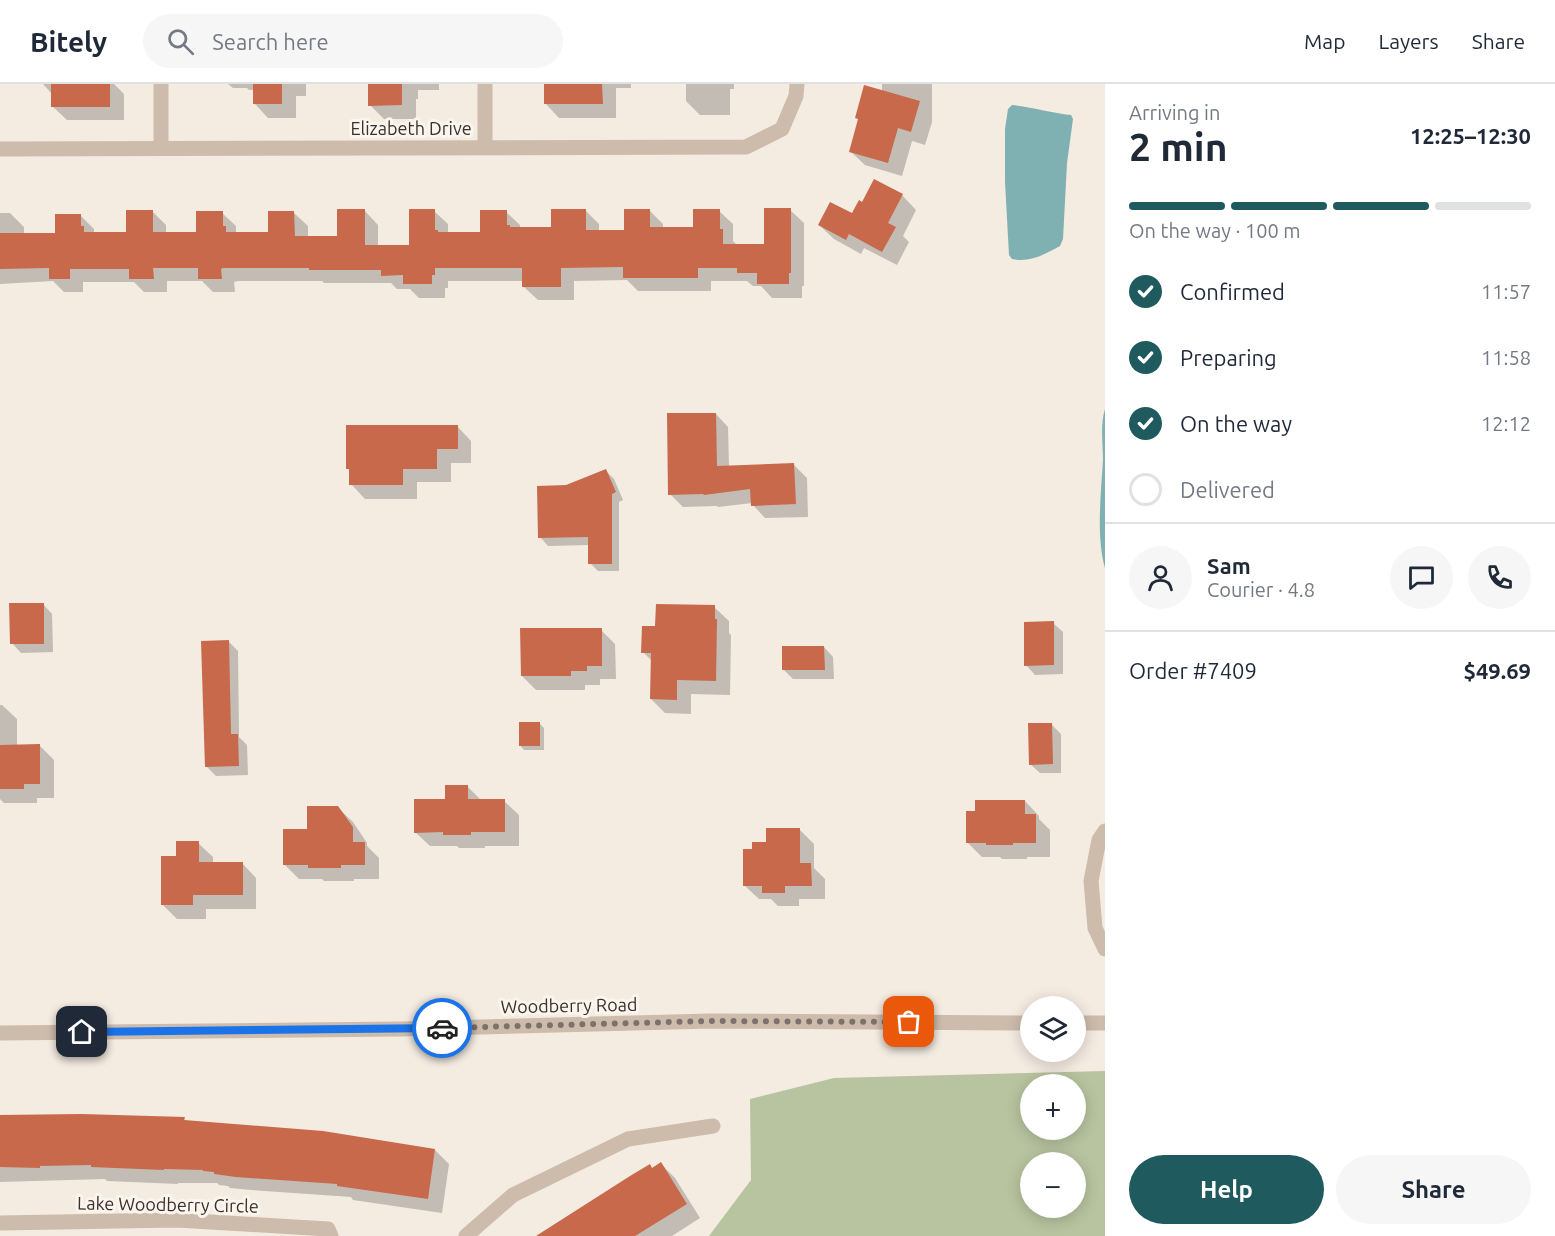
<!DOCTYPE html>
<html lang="en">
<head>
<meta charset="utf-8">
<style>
	:root { --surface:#fff; --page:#f6f6f7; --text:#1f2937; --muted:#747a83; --line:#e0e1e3; --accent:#1f5a5e }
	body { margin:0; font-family:Ubuntu,sans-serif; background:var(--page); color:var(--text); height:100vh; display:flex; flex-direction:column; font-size:22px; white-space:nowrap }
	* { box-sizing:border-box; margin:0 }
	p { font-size:20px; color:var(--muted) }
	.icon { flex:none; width:33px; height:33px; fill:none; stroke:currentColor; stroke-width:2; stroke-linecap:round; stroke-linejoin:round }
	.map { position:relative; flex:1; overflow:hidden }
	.details { display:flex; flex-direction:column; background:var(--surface); width:450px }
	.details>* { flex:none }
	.fabs { position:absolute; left:1020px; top:912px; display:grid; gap:12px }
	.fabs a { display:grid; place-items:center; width:66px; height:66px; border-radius:50%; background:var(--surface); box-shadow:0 3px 15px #0003; font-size:30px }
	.pin { position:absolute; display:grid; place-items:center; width:51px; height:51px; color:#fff; margin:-26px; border-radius:12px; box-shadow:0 3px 9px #0006 }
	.courier { position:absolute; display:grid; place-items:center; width:60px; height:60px; margin:-30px; border:4px solid #1a73e8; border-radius:50%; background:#fff; color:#222; box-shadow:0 2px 8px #0007 }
	.head em { font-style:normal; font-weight:700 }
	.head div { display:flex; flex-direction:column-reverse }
	.head { display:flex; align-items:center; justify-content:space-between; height:102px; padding:0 24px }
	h1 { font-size:39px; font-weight:700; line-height:45px }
	.bar { display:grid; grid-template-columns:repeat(4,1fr); gap:9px 6px; align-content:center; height:72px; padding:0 24px }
	.bar i { height:8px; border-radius:4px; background:var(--line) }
	.bar .active { background:var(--accent) }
	.bar p { grid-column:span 4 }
	.line { display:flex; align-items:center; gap:15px; padding:0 24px; border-top:2px solid var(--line) }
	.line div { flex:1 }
	.round { display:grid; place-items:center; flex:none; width:63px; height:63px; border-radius:32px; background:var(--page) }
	ol { padding:0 24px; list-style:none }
	li { display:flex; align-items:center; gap:18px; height:66px }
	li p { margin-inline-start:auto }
	li .icon { padding:6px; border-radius:50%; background:var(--accent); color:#fff; stroke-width:4 }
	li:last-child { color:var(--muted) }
	li i { width:33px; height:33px; border:3px solid var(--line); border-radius:50% }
	.primary-button { display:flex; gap:12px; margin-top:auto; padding:12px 24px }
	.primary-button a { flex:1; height:69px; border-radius:36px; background:var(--accent); color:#fff; font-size:24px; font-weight:700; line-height:69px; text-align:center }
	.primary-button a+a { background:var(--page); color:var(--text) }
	header { display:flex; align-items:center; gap:36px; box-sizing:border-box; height:84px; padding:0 30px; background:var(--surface); border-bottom:2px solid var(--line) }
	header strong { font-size:28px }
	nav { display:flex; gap:33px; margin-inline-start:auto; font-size:21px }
	.search { width:420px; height:54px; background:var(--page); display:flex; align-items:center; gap:15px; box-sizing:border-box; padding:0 21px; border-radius:33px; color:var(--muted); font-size:22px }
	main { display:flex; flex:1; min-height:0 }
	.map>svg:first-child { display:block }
</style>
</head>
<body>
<header>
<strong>Bitely</strong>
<div class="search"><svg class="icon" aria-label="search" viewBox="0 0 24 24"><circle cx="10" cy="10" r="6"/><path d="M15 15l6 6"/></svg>Search here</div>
<nav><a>Map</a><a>Layers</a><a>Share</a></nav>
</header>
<main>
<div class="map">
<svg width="1105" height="1152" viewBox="0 0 1105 1152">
	<rect width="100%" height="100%" fill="#f4ebe1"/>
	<path fill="#b8c4a0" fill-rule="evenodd" d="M 1105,987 L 1105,1152 L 709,1152 L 751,1096 L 750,1015 L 834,994 ZM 1030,1000 L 1076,1000 L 1076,1046 L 1030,1046 ZM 1030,1078 L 1076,1078 L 1076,1124 L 1030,1124 Z"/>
	<path fill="#7fb0b2" d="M 1012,21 C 1032,23 1051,29 1071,31 L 1073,35 L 1067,79 L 1063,155 L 1060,162 C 1045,170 1030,179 1012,175 L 1009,171 L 1005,98 L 1005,45 L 1008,25 Z
		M 1105,325 L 1105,484 C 1096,452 1101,410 1103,376 C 1103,359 1100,341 1105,325 Z"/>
	<path fill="#0003" d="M 43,0 L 114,0 L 124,10 L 124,36 L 67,36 L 52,22 L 52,10 Z
		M 228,0 L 306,0 L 306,12 L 296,12 L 296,34 L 268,34 L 254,19 L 254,6 L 249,6 L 247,4 L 233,4 Z
		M 370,0 L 439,0 L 439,6 L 418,6 L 418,15 L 416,15 L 416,35 L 384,35 L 370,21 Z
		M 545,0 L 631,0 L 631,4 L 616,4 L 616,34 L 559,34 L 545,19 Z
		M 686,0 L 734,0 L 734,5 L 730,5 L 730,31 L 700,31 L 686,17 Z
		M 882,0 L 932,0 L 932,38 L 925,61 L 912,57 L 902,92 L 865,81 L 850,67 L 882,7 Z
		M 902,111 L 916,126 L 903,152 L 909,158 L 897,181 L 864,164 L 861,170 L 834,155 L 819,141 L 852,131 Z
		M 649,126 L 663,140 L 663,144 L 694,144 L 719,127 L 733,140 L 733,157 L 736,160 L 766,162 L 790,126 L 804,139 L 804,202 L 802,202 L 802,214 L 772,214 L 761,202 L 753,202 L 747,197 L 711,197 L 711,207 L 638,207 L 627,196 L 574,197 L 574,216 L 538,216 L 524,203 L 524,197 L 448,197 L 448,204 L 445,204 L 445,214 L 419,214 L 410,205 L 397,205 L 391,199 L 324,199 L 322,197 L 238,197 L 234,198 L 235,208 L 213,208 L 202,197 L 167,197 L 167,208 L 144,208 L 134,198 L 83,198 L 83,208 L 64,208 L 53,197 L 0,200 L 0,129 L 10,129 L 24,143 L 24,150 L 56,150 L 80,131 L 94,145 L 94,150 L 127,150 L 153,128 L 166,141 L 166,150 L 198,150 L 222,129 L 236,142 L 236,149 L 270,149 L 294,129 L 308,142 L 308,154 L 338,154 L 365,127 L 378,141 L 378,163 L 410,163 L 434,127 L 448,140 L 448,150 L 482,150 L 506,128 L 520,141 L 520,145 L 552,145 L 586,127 L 599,140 L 599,148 L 625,148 Z
		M 716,330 L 728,343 L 729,383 L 794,381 L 807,394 L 808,433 L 765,434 L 753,421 L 752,419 L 718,423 L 717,422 L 683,423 L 670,410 Z
		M 457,342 L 471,357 L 471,379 L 451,379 L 451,398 L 417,398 L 417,415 L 365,415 L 351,400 L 351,387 L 348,384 Z
		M 606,387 L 614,395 L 623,416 L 619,418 L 619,487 L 598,487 L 590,479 L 590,461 L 548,462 L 540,453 L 566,402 Z
		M 43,520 L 52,530 L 53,568 L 21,569 L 12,559 Z
		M 714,523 L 729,537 L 729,549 L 731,551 L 730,611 L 691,610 L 691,630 L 665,629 L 651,615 L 652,577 L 643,568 L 657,544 Z
		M 1053,539 L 1063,548 L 1063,590 L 1035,591 L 1026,581 Z
		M 601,546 L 615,560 L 616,595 L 600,595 L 600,601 L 585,601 L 585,606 L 536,606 L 522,592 Z
		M 228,557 L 238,567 L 239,653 L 247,661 L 248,691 L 216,692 L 206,682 Z
		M 824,563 L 833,573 L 834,595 L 793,595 L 784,586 Z
		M 0,621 L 2,621 L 17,635 L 17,662 L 40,662 L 54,676 L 54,714 L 37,714 L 37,719 L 4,719 L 0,715 Z
		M 540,640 L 544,644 L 544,666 L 524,666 L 520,661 Z
		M 1051,640 L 1061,650 L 1061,689 L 1040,689 L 1030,680 Z
		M 468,703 L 482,717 L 504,717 L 519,731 L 519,762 L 485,762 L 485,764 L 459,764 L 457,762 L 430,762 L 415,748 L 447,717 Z
		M 1025,717 L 1039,732 L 1039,735 L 1050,746 L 1050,773 L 1027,773 L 1027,775 L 1002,775 L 1000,773 L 982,773 L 968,759 Z
		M 338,724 L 353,738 L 367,759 L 367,762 L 379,774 L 379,795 L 354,795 L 354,797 L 324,797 L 322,795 L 299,795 L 285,781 L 308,747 Z
		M 800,746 L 814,760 L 814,784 L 825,795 L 825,815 L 799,815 L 799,822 L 778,822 L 771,815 L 759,815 L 744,801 L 754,767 Z
		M 198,759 L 213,773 L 213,779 L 242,779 L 256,794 L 256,825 L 206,825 L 206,835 L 177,835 L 162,820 L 178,773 Z
		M 0,1033 L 184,1035 L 187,1037 L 435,1066 L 449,1080 L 442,1129 L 353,1116 L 351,1113 L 251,1106 L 230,1104 L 228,1102 L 219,1101 L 217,1099 L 178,1099 L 178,1100 L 107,1097 L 105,1095 L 0,1098 Z
		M 661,1080 L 675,1094 L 700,1134 L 672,1152 L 544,1152 Z"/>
	<path fill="#c8694b" d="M 51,0 L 110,0 L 110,23 L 51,23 Z
		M 253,0 L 282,0 L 282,20 L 253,20 Z
		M 368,0 L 402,0 L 402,21 L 368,22 Z
		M 544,0 L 602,0 L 603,20 L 544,20 Z
		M 864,1 L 920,17 L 911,48 L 898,44 L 888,79 L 849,68 L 858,35 L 855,34 Z
		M 874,95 L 903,110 L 888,139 L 896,143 L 882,168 L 849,150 L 846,156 L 818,141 L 830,118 L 852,129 L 859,116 L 862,118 Z
		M 764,124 L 791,124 L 791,189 L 789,189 L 789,200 L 757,200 L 757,189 L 737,189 L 737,184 L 698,184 L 698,194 L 623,194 L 623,183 L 561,184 L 561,203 L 522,203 L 522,184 L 435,184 L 435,191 L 432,191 L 432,200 L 403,200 L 403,191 L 381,192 L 381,186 L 309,186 L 309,184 L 223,184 L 221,185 L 222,195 L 198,195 L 198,184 L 153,184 L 154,195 L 129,195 L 129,185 L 70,185 L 70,195 L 49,195 L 49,184 L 0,185 L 0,149 L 55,149 L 55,130 L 81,130 L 81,142 L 84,142 L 84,148 L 126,148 L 126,126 L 153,126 L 153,148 L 196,148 L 196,127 L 223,127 L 223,142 L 226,142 L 226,148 L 268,148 L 268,127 L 294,127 L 295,152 L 337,152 L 337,125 L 365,125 L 365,161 L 409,161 L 409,125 L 435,125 L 435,146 L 438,146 L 438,148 L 480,148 L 480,126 L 507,126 L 507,141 L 510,141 L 510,143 L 551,143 L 551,125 L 586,125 L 586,146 L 624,146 L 624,125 L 650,125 L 650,143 L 693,143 L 693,125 L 720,125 L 720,145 L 723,145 L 723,160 L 764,160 Z
		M 667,329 L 716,329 L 717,382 L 794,379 L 796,420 L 751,422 L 750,405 L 704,411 L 703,410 L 668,411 Z
		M 346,341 L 458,341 L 458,365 L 437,365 L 437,385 L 403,385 L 403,401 L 349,401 L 349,385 L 346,385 Z
		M 606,385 L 616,408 L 612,410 L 612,480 L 588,480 L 588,453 L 538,454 L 537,402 L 566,401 Z
		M 9,519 L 44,519 L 44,560 L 10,560 Z
		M 656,520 L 715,521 L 715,535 L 717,535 L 716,597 L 677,596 L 677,616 L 650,615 L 651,569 L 641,569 L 642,542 L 655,542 Z
		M 1054,537 L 1054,581 L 1024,582 L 1024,538 Z
		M 520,544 L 602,544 L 602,582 L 587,582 L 587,587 L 571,587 L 571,592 L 521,592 Z
		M 229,556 L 231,650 L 238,650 L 239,682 L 205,683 L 201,557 Z
		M 782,562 L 824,562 L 825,586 L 782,586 Z
		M 519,638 L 540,638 L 540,662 L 519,662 Z
		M 1028,639 L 1052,639 L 1053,680 L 1029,681 Z
		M 40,660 L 40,700 L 24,700 L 24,705 L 0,705 L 0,661 Z
		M 445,701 L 468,701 L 468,715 L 505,715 L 505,748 L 471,748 L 471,751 L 443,751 L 443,748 L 414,749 L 414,715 L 445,715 Z
		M 975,716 L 1025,716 L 1025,730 L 1036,730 L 1036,759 L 1013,759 L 1013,761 L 986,761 L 986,759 L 966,759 L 966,727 L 975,727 Z
		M 307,722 L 338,722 L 353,743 L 353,758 L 365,758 L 365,781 L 341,781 L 341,784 L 308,784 L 308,781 L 283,781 L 283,745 L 307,745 Z
		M 766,744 L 800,744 L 800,779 L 811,779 L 812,802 L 785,802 L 785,809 L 762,809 L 762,802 L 743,802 L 743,765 L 752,765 L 752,758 L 766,758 Z
		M 176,757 L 199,757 L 199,778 L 243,778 L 243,811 L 193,811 L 193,821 L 161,821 L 161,772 L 176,772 Z
		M 82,1030 L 185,1033 L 184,1036 L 323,1047 L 435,1065 L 428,1115 L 337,1102 L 337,1100 L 236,1093 L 214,1090 L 214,1088 L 203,1087 L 203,1086 L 164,1085 L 164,1086 L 91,1083 L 91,1081 L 40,1082 L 40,1084 L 0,1083 L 0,1031 Z
		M 661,1078 L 687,1120 L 635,1152 L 536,1152 L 630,1092 L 650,1080 L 652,1084 Z"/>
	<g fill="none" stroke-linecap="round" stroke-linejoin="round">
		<path stroke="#cdbbac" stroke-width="15" d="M 161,64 L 161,0
			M 485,64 L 485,0
			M 0,65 L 746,63 L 782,45 L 796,12 L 797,0
			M 1105,747 L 1099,756 L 1091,797 L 1095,844 L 1105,865
			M 1076,939 L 1105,939
			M 0,949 L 401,945 L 711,937 L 1030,939
			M 0,1139 L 177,1136 L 328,1145 L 331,1152
			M 466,1152 L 513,1111 L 628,1055 L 713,1042"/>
	</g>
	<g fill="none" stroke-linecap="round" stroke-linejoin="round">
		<path stroke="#7c716b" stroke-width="6" stroke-dasharray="0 10.8" d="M 442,944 L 711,937 L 909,938"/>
		<path stroke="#1a73e8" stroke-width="8" d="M 82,948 L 442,944"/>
	</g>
	<g text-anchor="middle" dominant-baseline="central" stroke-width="6" stroke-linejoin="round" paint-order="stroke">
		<g font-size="18" fill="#3b302b" stroke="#fbf5ee">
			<text x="411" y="44">Elizabeth Drive</text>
			<text transform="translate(569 921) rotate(-1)">Woodberry Road</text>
			<text transform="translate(168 1120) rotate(1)">Lake Woodberry Circle</text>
		</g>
	</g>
</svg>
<div class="fabs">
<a><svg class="icon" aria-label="layers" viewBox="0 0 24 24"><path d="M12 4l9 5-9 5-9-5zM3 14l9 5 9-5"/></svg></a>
<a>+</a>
<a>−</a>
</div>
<div class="pin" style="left:909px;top:938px;background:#ea580c"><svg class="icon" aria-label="bag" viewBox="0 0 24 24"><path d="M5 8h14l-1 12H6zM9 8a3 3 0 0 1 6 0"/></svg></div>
<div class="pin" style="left:82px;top:948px;background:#1f2937"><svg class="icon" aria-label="home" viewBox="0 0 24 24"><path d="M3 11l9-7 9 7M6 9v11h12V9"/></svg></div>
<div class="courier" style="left:442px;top:944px"><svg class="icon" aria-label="car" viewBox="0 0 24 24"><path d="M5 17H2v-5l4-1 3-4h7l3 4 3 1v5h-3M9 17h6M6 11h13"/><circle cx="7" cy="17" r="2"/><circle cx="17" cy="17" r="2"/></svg></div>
</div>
<section class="details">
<div class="head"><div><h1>2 min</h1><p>Arriving in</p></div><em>12:25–12:30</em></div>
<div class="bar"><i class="active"></i><i class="active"></i><i class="active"></i><i></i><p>On the way · 100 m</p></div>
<ol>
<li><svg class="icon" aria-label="check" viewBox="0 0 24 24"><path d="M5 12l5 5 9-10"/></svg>Confirmed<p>11:57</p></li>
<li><svg class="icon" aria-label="check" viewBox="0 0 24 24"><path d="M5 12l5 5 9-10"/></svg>Preparing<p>11:58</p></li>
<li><svg class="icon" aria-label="check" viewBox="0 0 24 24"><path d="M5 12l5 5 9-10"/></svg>On the way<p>12:12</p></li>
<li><i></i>Delivered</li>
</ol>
<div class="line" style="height:108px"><a class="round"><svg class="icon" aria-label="person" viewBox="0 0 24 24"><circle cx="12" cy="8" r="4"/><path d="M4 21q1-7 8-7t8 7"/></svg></a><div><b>Sam</b><p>Courier · 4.8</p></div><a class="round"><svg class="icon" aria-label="chat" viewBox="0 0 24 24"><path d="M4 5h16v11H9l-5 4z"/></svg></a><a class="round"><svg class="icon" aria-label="phone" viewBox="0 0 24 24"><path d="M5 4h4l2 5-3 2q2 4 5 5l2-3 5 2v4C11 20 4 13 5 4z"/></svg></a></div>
<div class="line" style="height:78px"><div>Order #7409</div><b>$49.69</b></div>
<div class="primary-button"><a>Help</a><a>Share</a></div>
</section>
</main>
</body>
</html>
